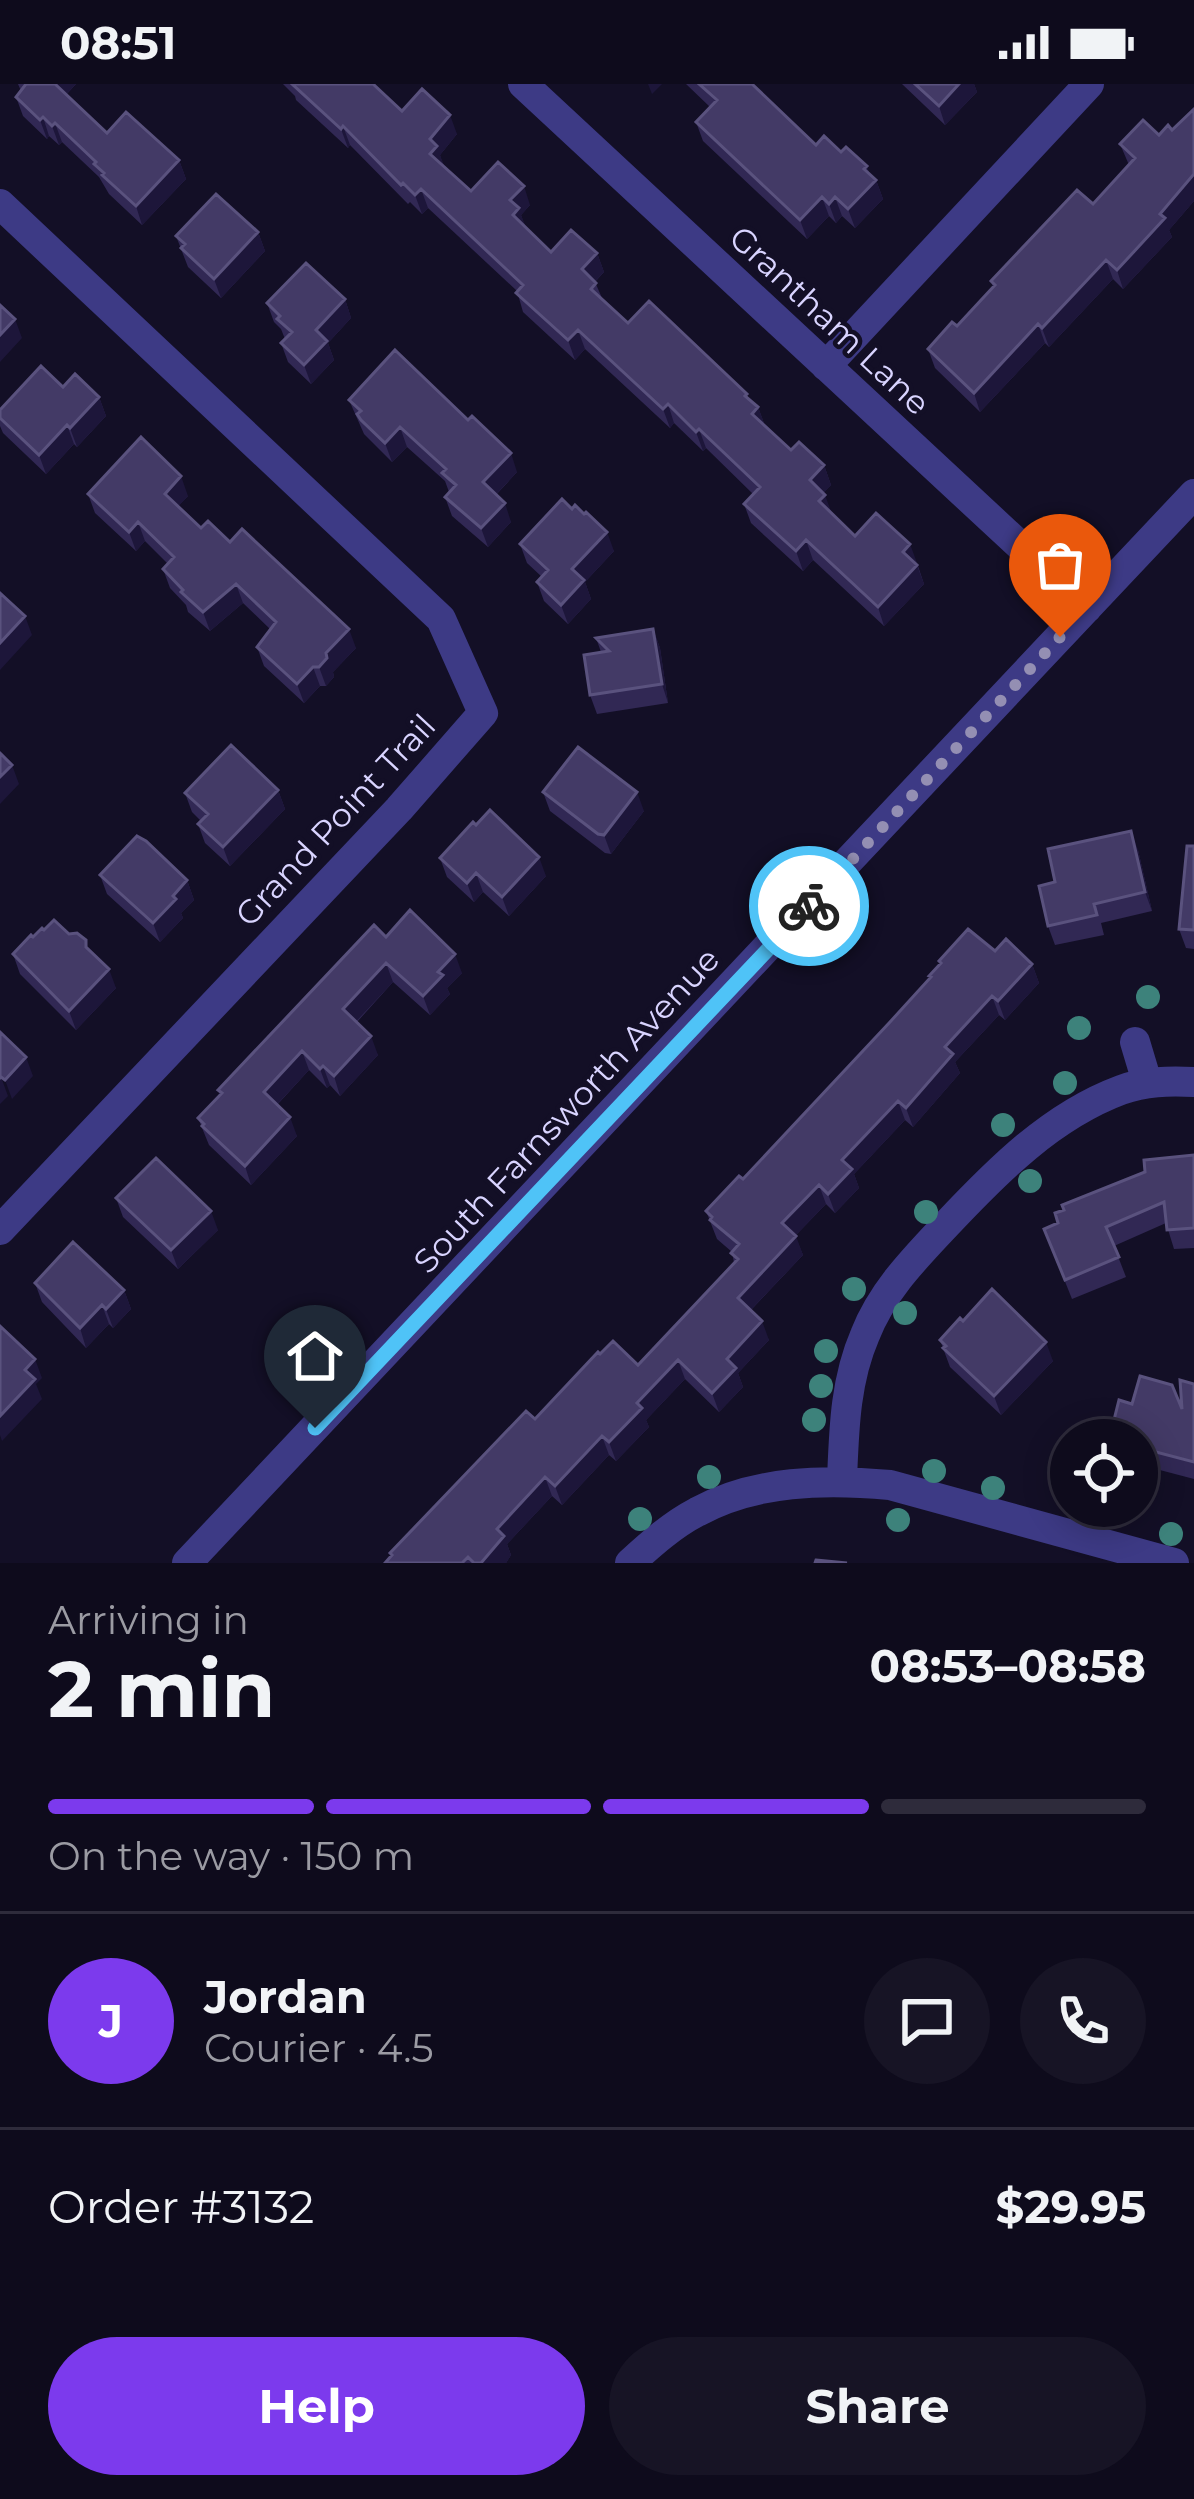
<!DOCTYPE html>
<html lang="en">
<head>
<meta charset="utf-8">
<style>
	:root { --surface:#0e0b1c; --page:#171425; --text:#f1f3f6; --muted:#9b9ba3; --line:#2e2b3b; --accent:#7c3aed }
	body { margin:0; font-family:Montserrat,sans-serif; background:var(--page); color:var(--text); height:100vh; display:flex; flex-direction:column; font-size:45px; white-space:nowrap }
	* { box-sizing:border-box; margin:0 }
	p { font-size:39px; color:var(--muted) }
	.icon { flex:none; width:66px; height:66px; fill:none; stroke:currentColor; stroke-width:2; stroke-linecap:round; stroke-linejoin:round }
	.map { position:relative; height:1479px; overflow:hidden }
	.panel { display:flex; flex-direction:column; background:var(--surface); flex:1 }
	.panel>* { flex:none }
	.tools { position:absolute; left:1050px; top:1335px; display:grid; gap:24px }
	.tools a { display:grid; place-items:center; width:108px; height:108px; border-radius:50%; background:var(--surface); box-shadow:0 6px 30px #0003,0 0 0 3px var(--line); font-size:60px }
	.pin { position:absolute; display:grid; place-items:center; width:102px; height:102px; color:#fff; margin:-123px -51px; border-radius:50% 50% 50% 0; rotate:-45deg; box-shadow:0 0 12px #0007 }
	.pin .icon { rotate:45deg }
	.courier { position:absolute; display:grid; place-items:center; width:120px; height:120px; margin:-60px; border:9px solid #4fc3f7; border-radius:50%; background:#fff; color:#222; box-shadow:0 3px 15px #0007 }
	.overview em { font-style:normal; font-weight:700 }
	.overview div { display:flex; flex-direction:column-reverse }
	.overview { display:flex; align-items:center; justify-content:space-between; height:204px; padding:0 48px }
	h1 { font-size:78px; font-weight:700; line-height:90px }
	.bar { display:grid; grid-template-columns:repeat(4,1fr); gap:18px 12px; align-content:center; height:144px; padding:0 48px }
	.bar i { height:15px; border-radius:9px; background:var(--line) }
	.bar .selected { background:var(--accent) }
	.bar p { grid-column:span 4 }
	.line { display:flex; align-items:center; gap:30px; padding:0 48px; border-top:3px solid var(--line) }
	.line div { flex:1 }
	.round { display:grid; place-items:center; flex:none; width:126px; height:126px; border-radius:63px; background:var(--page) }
	.cta { display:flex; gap:24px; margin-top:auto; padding:24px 48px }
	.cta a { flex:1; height:138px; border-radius:72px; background:var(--accent); color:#fff; font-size:48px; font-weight:700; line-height:138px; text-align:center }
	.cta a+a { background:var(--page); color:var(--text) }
	.status { display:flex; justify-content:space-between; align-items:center; height:84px; padding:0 60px; background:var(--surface); direction:ltr }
	.status svg { height:33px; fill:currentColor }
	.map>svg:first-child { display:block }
</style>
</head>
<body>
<div class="status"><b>08:51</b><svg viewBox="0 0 49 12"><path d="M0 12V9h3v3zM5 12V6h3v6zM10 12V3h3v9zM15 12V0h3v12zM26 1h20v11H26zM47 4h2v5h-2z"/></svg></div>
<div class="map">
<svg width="1194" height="1479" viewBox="0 0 1194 1479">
	<rect width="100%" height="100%" fill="#130f26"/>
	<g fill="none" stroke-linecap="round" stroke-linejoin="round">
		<path stroke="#3d3a85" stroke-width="30" d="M 523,0 L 1087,524
			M 0,120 L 441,535 L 483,629 L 399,725 L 0,1146
			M 826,282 L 1089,0
			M 1135,958 L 1147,998
			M 842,1396 C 844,1346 845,1297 865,1251 C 882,1207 915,1174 947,1140 C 997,1087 1051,1032 1121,1006 C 1145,997 1169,997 1194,998
			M 187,1479 L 1194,410
			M 630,1479 C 651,1460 672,1441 697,1428 C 755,1396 826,1395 890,1401 L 1174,1479"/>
	</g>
	<g fill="#3d827b">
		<circle cx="1148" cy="913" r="12"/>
		<circle cx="1079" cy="944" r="12"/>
		<circle cx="1065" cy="999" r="12"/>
		<circle cx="1003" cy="1041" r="12"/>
		<circle cx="1030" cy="1097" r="12"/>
		<circle cx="926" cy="1128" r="12"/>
		<circle cx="854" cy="1205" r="12"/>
		<circle cx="905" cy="1229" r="12"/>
		<circle cx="826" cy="1267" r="12"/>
		<circle cx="821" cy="1302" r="12"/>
		<circle cx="814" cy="1336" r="12"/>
		<circle cx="934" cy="1387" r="12"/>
		<circle cx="709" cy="1393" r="12"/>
		<circle cx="993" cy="1404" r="12"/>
		<circle cx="640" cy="1435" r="12"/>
		<circle cx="898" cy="1436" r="12"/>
		<circle cx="1171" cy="1450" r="12"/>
	</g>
	<path fill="#312854" d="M 18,0 L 76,0 L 66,11 L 107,49 L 179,76 L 186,95 L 142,141 L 109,110 L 99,93 L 62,58 L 59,61 L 49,52 L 47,55 L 23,32 L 16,13 L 21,7 Z
		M 283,0 L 374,0 L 402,27 L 457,50 L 440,71 L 443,82 L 471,107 L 530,121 L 521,131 L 525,143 L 551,168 L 597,169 L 604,188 L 595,198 L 602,214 L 628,239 L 749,316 L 758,323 L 765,342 L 791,366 L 824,381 L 831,401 L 823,409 L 831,428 L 855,452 L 917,479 L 924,500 L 884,542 L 813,476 L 803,487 L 751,439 L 744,420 L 753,410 L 706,364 L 703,367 L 674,339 L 670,344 L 585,265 L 575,276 L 523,228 L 517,207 L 428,124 L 422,130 L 410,118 L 408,120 L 350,61 L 348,64 L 296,16 L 295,12 Z
		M 686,0 L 752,0 L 816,61 L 841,68 L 870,91 L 876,96 L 883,115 L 855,144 L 842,132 L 836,139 L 829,132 L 807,155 L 703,57 L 696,38 L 710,23 Z
		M 902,0 L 974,0 L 977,8 L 945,41 Z
		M 1194,25 L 1194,117 L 1169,146 L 1172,153 L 1123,205 L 1113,195 L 1049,263 L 1045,259 L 980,328 L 935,284 L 928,265 L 957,242 L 993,203 L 991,197 L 1093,120 L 1129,81 L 1120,60 L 1172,46 Z
		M 258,148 L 265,167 L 221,214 L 188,183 L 176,152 Z
		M 345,215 L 351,234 L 328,259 L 334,276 L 311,300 L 288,278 L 281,259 L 285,255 L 281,245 L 274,238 L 267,219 Z
		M 63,303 L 99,313 L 106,332 L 77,363 L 74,360 L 46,390 L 3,349 L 0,342 L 0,326 Z
		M 349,316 L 517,388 L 496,411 L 511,438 L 488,463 L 452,432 L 445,413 L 449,408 L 445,397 L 407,363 L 392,378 L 364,350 Z
		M 88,410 L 188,412 L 178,422 L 201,444 L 230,458 L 356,564 L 333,588 L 334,593 L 326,602 L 320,602 L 304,619 L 264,582 L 257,563 L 271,546 L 243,519 L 210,547 L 188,528 L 186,521 L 170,504 L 163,485 L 168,480 L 145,457 L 136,467 L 95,429 Z
		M 572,425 L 584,430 L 614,467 L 585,498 L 591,515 L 568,540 L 544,517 L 537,498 L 542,493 L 527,479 L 520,460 Z
		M 653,545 L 660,564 L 668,619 L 597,630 L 590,611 L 601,568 L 596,554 Z
		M 278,706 L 285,725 L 230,782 L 205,759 L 198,740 L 201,737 L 192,728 L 185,709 Z
		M 543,708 L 644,727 L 611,770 L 605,769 L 550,727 Z
		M 1194,762 L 1194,865 L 1186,864 L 1179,845 Z
		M 1138,766 L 1152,827 L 1101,839 L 1104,851 L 1055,861 L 1048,842 L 1055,798 Z
		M 440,774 L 546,792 L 509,832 L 483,808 L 474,818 L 447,793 Z
		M 100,791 L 187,796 L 194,816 L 181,829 L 183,834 L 160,858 L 107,810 Z
		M 44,846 L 69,850 L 89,866 L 116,904 L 76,946 L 20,890 L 13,870 L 33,853 Z
		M 386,853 L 462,889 L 447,904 L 450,910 L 430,931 L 393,898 L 357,938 L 378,971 L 340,1012 L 330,1001 L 327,1004 L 309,986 L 277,1021 L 297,1052 L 251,1101 L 209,1061 L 198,1034 L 220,1012 L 218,1006 Z
		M 995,867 L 1032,880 L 1039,899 L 1005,936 L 999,931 L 955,978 L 960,989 L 913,1043 L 905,1036 L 854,1090 L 859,1104 L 835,1129 L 826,1120 L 795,1152 L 803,1171 L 751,1226 L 769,1256 L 738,1289 L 743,1303 L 719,1328 L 685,1295 L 646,1336 L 649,1343 L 616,1377 L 609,1371 L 562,1421 L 552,1412 L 507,1460 L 511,1471 L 506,1479 L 385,1479 L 391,1473 L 390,1469 L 535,1335 L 600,1270 L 638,1281 L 734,1179 L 732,1168 L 717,1155 L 706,1127 L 743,1095 L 930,894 L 929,892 L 940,880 L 939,877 Z
		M 1194,1071 L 1194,1164 L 1174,1165 L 1166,1139 L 1114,1162 L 1126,1193 L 1072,1215 L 1044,1145 Z
		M 116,1114 L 218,1146 L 178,1185 L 123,1133 Z
		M 35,1199 L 124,1206 L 131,1225 L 113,1244 L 109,1240 L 86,1264 L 42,1218 Z
		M 1020,1233 L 1053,1277 L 1001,1331 L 950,1283 L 940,1256 L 963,1237 Z
		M 1194,1300 L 1194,1395 L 1137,1380 L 1137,1356 L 1111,1356 L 1110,1352 L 1132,1320 L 1182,1325 Z"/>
	<path fill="#1d163a" d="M 54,0 L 76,0 L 60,17 Z
		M 648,0 L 662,0 L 652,10 Z
		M 959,0 L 974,0 L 977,8 L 945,41 L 939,22 Z
		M 450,31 L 457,50 L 440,71 L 444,81 L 437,89 L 430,70 L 430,55 Z
		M 43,33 L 49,52 L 47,55 L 40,36 Z
		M 55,39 L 62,58 L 59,61 L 52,42 Z
		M 343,42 L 350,61 L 348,64 L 341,45 Z
		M 179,76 L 186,95 L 142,141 L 136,122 Z
		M 867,82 L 873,99 L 876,96 L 883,115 L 855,144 L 848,125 L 864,85 Z
		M 1194,90 L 1194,117 L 1169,146 L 1172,153 L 1123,205 L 1117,186 L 1160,130 Z
		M 524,102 L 530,121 L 521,131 L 526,143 L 513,131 L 510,116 Z
		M 421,105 L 428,124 L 422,130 L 415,111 Z
		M 822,113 L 829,132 L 807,155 L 800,136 Z
		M 835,113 L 842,132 L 836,139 L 829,120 Z
		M 258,148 L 265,167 L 221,214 L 214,195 Z
		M 597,169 L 604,188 L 589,204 L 582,185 Z
		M 1106,176 L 1113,195 L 1049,263 L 1042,244 Z
		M 345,215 L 351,234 L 328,259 L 334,276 L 311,300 L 304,281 L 316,246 Z
		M 15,235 L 22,254 L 0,278 L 0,251 Z
		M 1038,240 L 1045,259 L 980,328 L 974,309 Z
		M 578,246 L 585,265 L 575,276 L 568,256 Z
		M 747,310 L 753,329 L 758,323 L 765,342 L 759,349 L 745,312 Z
		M 99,313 L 106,332 L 77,363 L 70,344 Z
		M 668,320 L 674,339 L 670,344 L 663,325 Z
		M 67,341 L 74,360 L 46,390 L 39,371 Z
		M 400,343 L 407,363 L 392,378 L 385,359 Z
		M 699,345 L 706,364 L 703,367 L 696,348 Z
		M 511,369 L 517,388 L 490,417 L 483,398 Z
		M 824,381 L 831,401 L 817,416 L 810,396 Z
		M 181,392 L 188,412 L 172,429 L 165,410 Z
		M 825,411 L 832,430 L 819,417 Z
		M 505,419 L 511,438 L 488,463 L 481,444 Z
		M 138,438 L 145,457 L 136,467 L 129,448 Z
		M 607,448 L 614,467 L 585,498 L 591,515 L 568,540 L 561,521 L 572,485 Z
		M 806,456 L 813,476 L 803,487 L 796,467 Z
		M 910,460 L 917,479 L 910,487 L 903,468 Z
		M 917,481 L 924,500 L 884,542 L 878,523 Z
		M 236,500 L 243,519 L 210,547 L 203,528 Z
		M 25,532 L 32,551 L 0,586 L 0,559 Z
		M 349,545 L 356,564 L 333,588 L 334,593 L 326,602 L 319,583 L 326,569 Z
		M 653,545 L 660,564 L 668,619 L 662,600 Z
		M 313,583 L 320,602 L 304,619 L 297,600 Z
		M 12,681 L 19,700 L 0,720 L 0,693 Z
		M 278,706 L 285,725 L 230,782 L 223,763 Z
		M 637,708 L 644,727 L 611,770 L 604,751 Z
		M 1131,747 L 1138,766 L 1152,827 L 1145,808 Z
		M 539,773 L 546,792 L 509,832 L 502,813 Z
		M 476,789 L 483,808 L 474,818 L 467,799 Z
		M 187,796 L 194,816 L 181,829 L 183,834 L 160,858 L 153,839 L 173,812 Z
		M 455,870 L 462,889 L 447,904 L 450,910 L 430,931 L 423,912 L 438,888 Z
		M 386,879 L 393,898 L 350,944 L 343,925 Z
		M 1032,880 L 1039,899 L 1005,936 L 998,917 Z
		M 109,885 L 116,904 L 76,946 L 69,927 Z
		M 992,912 L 999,931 L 955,978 L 960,989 L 913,1043 L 906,1024 L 945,963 Z
		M 371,952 L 378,971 L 340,1012 L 334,992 Z
		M 302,967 L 309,986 L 271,1027 L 264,1008 Z
		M 26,973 L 33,992 L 12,1015 L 5,996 Z
		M 323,982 L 330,1001 L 327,1004 L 320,985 Z
		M 1,993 L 8,1012 L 0,1020 L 0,994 Z
		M 898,1017 L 905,1036 L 854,1090 L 859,1104 L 835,1129 L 828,1110 L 842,1076 Z
		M 290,1033 L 297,1052 L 251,1101 L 245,1082 Z
		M 819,1101 L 826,1120 L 789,1158 L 782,1139 Z
		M 211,1127 L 218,1146 L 178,1185 L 171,1166 Z
		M 796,1152 L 803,1171 L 744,1233 L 738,1214 Z
		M 124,1206 L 131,1225 L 113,1244 L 106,1225 Z
		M 102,1221 L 109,1240 L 86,1264 L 80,1244 Z
		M 762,1237 L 769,1256 L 738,1289 L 743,1303 L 719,1328 L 712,1309 L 727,1275 Z
		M 1046,1258 L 1053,1277 L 1001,1331 L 994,1312 Z
		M 35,1275 L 42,1294 L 36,1300 L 42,1315 L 2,1357 L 0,1351 L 0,1332 L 25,1286 Z
		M 678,1276 L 685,1295 L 646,1336 L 649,1343 L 616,1377 L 609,1358 L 637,1319 Z
		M 602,1352 L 609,1371 L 562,1421 L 555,1402 Z
		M 545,1393 L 552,1412 L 507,1460 L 511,1471 L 508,1476 L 506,1479 L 481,1479 L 497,1445 Z"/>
	<path fill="#433a66" stroke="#5a527e" stroke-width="3" d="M 26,0 L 55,0 L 107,49 L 126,28 L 179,76 L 136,122 L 102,91 L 104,89 L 94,80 L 96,78 L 55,39 L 52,42 L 43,33 L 40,36 L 16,13 Z
		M 292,0 L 373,0 L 402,27 L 422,5 L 450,31 L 430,55 L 437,62 L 430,70 L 471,107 L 498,78 L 524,102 L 510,116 L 519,124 L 513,131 L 551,168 L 571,146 L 597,169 L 582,185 L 596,199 L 591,205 L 628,239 L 649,217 L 747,310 L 745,312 L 758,323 L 752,330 L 791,366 L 799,358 L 824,381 L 810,396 L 825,411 L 819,417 L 855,452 L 876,429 L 910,460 L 903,468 L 917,481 L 878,523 L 806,456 L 796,467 L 744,420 L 760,403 L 699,345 L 696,348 L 668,320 L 663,325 L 578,246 L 568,256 L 516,209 L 523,201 L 421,105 L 415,111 L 403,99 L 401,101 L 343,42 L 341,45 Z
		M 699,0 L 752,0 L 816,61 L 824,52 L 841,68 L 846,63 L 867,82 L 864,85 L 876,96 L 848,125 L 835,113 L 829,120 L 822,113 L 800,136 L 696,38 L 717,16 Z
		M 915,0 L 959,0 L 939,22 Z
		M 1194,25 L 1194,90 L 1160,130 L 1165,134 L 1117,186 L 1106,176 L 1042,244 L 1038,240 L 974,309 L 928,265 L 952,238 L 957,242 L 995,201 L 991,197 L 1077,106 L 1093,120 L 1135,74 L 1120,60 L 1143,36 L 1159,51 L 1168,41 L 1172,46 Z
		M 216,110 L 258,148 L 214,195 L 181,164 L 185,160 L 176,152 Z
		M 306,179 L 345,215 L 316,246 L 327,257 L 304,281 L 281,259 L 292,248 L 277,235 L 280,232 L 267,219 Z
		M 0,221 L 15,235 L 0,251 Z
		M 395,266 L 468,336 L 472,332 L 511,369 L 483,398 L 505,419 L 481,444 L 445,413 L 456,401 L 442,389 L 446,385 L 400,343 L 385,359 L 361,336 L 357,330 L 361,327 L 349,316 Z
		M 41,282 L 63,303 L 75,290 L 99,313 L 70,344 L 67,341 L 39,371 L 0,334 L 0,326 Z
		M 141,353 L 181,392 L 165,410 L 201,444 L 208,437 L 230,458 L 242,445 L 349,545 L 326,569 L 327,574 L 319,583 L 313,583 L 297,600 L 257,563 L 276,538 L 236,500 L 203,528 L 181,508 L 183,506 L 163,485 L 174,473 L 138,438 L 129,448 L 88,410 Z
		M 562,415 L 572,425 L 575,421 L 584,430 L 586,428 L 607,448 L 572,485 L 584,496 L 561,521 L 537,498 L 548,486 L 520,460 Z
		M 0,509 L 25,532 L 0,559 Z
		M 653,545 L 662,600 L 590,611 L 584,571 L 609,567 L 596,554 Z
		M 231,661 L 278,706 L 223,763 L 198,740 L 208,730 L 185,709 Z
		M 578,663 L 637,708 L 604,751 L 598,750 L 543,708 Z
		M 0,669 L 12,681 L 0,693 Z
		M 490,726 L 539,773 L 502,813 L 476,789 L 467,799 L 440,774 L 473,738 L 476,741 Z
		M 1131,747 L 1145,808 L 1094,820 L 1097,831 L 1048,842 L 1039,802 L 1055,798 L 1048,765 Z
		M 137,752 L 146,757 L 187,796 L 173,812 L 176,815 L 153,839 L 100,791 Z
		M 1187,762 L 1194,762 L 1194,846 L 1179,845 Z
		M 410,826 L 455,870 L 438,888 L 443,891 L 423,912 L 386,879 L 343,925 L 371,952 L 334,992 L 323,982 L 320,985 L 302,967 L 264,1008 L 290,1033 L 245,1082 L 202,1042 L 204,1040 L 198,1034 L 222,1009 L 218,1006 L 374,841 L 386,853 Z
		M 54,836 L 69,850 L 77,849 L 86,856 L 86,863 L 109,885 L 69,927 L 13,870 L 31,851 L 33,853 L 42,844 L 44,846 Z
		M 968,845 L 995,867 L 1006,855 L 1032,880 L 998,917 L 992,912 L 945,963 L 953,970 L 906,1024 L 898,1017 L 842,1076 L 852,1085 L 828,1110 L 819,1101 L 782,1139 L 796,1152 L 738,1214 L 762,1237 L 727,1275 L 736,1284 L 712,1309 L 678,1276 L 637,1319 L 642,1324 L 609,1358 L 602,1352 L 555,1402 L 545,1393 L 497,1445 L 504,1452 L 481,1479 L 474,1479 L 468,1473 L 462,1479 L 385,1479 L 392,1471 L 390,1469 L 526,1327 L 535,1335 L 598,1268 L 600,1270 L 613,1257 L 638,1281 L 738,1175 L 731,1169 L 739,1160 L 710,1136 L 712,1133 L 706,1127 L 739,1092 L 743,1095 L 890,938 L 931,893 L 929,892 L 941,879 L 939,877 Z
		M 0,948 L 26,973 L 5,996 L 1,993 L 0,994 Z
		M 1194,1071 L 1194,1144 L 1167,1146 L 1164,1118 L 1106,1143 L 1119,1173 L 1065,1196 L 1044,1145 L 1058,1139 L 1055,1129 L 1064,1126 L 1062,1121 L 1145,1088 L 1144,1076 Z
		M 156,1074 L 211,1127 L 171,1166 L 116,1114 Z
		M 73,1158 L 124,1206 L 106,1225 L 102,1221 L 80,1244 L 35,1199 Z
		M 992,1205 L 1046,1258 L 994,1312 L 943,1264 L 946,1262 L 940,1256 L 960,1234 L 963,1237 Z
		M 0,1242 L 35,1275 L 25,1286 L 35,1295 L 0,1332 Z
		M 1140,1292 L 1172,1301 L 1182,1325 L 1180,1296 L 1194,1300 L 1194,1378 L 1137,1363 L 1137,1356 L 1122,1356 L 1110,1352 L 1119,1316 L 1132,1320 Z
		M 816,1476 L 847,1479 L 815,1479 Z"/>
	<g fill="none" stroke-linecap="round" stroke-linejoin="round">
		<path stroke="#948fb3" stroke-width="12" stroke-dasharray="0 21.6" d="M 809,822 L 1060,553"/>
		<path stroke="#4fc3f7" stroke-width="15" d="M 315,1344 L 809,822"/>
	</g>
	<g text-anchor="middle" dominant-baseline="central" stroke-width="9" stroke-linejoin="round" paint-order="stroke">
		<g font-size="33" fill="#d9d4ff" stroke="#130f26">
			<text transform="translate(830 236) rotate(43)">Grantham Lane</text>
			<text transform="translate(335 736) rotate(-47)">Grand Point Trail</text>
			<text transform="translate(566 1026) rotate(-47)">South Farnsworth Avenue</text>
		</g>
	</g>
</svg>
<div class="tools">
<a><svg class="icon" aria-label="locate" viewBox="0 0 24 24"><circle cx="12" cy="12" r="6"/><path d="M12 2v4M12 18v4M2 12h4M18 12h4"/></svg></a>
</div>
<div class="pin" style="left:1060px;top:553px;background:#ea580c"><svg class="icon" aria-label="bag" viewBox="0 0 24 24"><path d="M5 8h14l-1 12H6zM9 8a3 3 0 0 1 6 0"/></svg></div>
<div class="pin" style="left:315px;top:1344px;background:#1f2937"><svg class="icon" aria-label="home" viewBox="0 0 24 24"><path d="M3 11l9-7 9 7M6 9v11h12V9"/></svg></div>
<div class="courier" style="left:809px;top:822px"><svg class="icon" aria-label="bike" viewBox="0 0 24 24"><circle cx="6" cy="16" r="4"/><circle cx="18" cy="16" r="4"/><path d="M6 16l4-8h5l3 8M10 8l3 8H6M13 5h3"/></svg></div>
</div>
<section class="panel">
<div class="overview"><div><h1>2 min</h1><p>Arriving in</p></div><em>08:53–08:58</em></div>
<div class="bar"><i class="selected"></i><i class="selected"></i><i class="selected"></i><i></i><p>On the way · 150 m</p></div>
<div class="line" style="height:216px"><b class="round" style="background:var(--accent);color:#fff">J</b><div><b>Jordan</b><p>Courier · 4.5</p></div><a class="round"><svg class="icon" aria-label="chat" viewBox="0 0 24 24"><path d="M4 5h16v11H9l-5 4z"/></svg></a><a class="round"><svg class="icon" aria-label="phone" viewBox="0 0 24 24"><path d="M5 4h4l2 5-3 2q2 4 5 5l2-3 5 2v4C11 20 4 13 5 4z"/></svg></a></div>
<div class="line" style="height:156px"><div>Order #3132</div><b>$29.95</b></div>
<div class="cta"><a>Help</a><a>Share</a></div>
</section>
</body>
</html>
